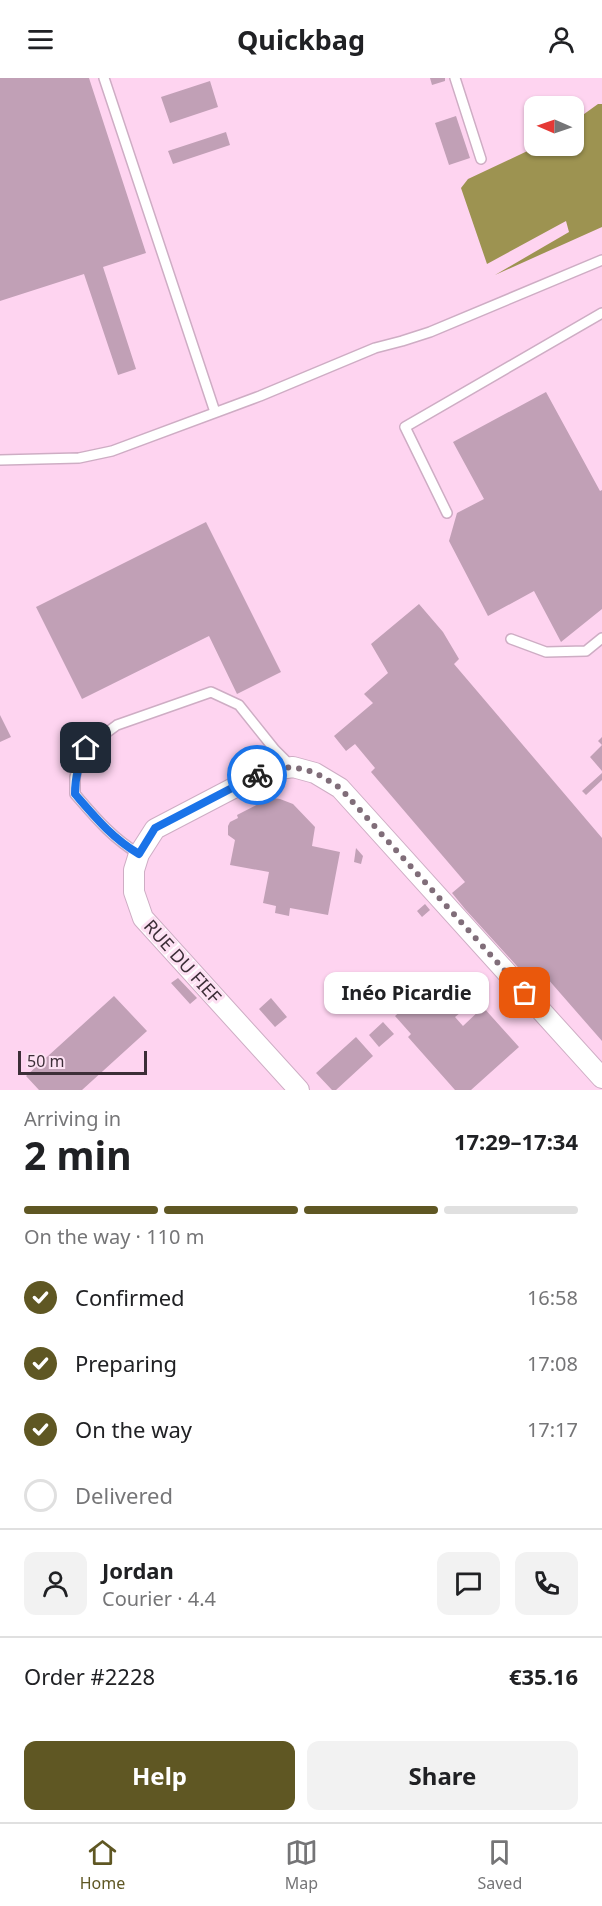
<!DOCTYPE html>
<html lang="en">
<head>
<meta charset="utf-8">
<style>
	:root { --surface:#fff; --page:#f2f2f2; --text:#202124; --muted:#757577; --line:#e0e0e0; --accent:#5f5723 }
	body { margin:0; font-family:"Noto Sans",sans-serif; background:var(--page); color:var(--text); height:100vh; display:flex; flex-direction:column; font-size:22px; white-space:nowrap }
	* { box-sizing:border-box; margin:0 }
	p { font-size:20px; color:var(--muted) }
	.icon { flex:none; width:33px; height:33px; fill:none; stroke:currentColor; stroke-width:2; stroke-linecap:round; stroke-linejoin:round }
	.map { position:relative; height:1012px; overflow:hidden }
	.drawer { display:flex; flex-direction:column; background:var(--surface); flex:1 }
	.drawer>* { flex:none }
	.needle { width:39px; rotate:272deg }
	.buttons { position:absolute; left:524px; top:18px; display:grid; gap:12px }
	.buttons a { display:grid; place-items:center; width:60px; height:60px; border-radius:12px; background:var(--surface); box-shadow:0 2px 4px #0004; font-size:30px }
	.scale { position:absolute; left:18px; bottom:15px; width:129px; box-sizing:border-box; padding-left:6px; border:3px solid #3c2e37; border-top:0; font-size:16px; line-height:21px; white-space:nowrap; color:#3c2e37; -webkit-text-stroke:4px #fde1f3; paint-order:stroke }
	.pin { position:absolute; display:grid; place-items:center; width:51px; height:51px; color:#fff; margin:-26px; border-radius:12px; box-shadow:0 3px 9px #0006 }
	.courier { position:absolute; display:grid; place-items:center; width:60px; height:60px; margin:-30px; border:4px solid #1a73e8; border-radius:50%; background:#fff; color:#222; box-shadow:0 2px 8px #0007 }
	.bubble { position:absolute; height:42px; border-radius:12px; background:var(--surface); box-shadow:0 2px 4px #0004; font-size:20px; font-weight:700; line-height:42px; text-align:center }
	.overview em { font-style:normal; font-weight:700 }
	.overview div { display:flex; flex-direction:column-reverse }
	.overview { display:flex; align-items:center; justify-content:space-between; height:102px; padding:0 24px }
	h1 { font-size:39px; font-weight:700; line-height:45px }
	.bar { display:grid; grid-template-columns:repeat(4,1fr); gap:9px 6px; align-content:center; height:72px; padding:0 24px }
	.bar i { height:8px; border-radius:4px; background:var(--line) }
	.bar .selected { background:var(--accent) }
	.bar p { grid-column:span 4 }
	.line { display:flex; align-items:center; gap:15px; padding:0 24px; border-top:2px solid var(--line) }
	.line div { flex:1 }
	.round { display:grid; place-items:center; flex:none; width:63px; height:63px; border-radius:12px; background:var(--page) }
	ol { padding:0 24px; list-style:none }
	li { display:flex; align-items:center; gap:18px; height:66px }
	li p { margin-inline-start:auto }
	li .icon { padding:6px; border-radius:50%; background:var(--accent); color:#fff; stroke-width:4 }
	li:last-child { color:var(--muted) }
	li i { width:33px; height:33px; border:3px solid var(--line); border-radius:50% }
	.button { display:flex; gap:12px; margin-top:auto; padding:12px 24px }
	.button a { flex:1; height:69px; border-radius:12px; background:var(--accent); color:#fff; font-size:24px; font-weight:700; line-height:69px; text-align:center }
	.button a+a { background:var(--page); color:var(--text) }
	header { display:flex; justify-content:space-between; align-items:center; height:78px; padding:0 24px; background:var(--surface); font-size:27px; font-weight:700 }
	.menu { display:flex; justify-content:space-around; align-items:center; height:84px; border-top:2px solid var(--line); background:var(--surface); font-size:16px; color:var(--muted) }
	.menu a { display:grid; justify-items:center; gap:3px }
	.menu .selected { color:var(--accent) }
	.map>svg:first-child { display:block }
</style>
</head>
<body>
<header><svg class="icon" aria-label="menu" viewBox="0 0 24 24"><path d="M4 6h16M4 12h16M4 18h16"/></svg>Quickbag<svg class="icon" aria-label="person" viewBox="0 0 24 24"><circle cx="12" cy="8" r="4"/><path d="M4 21q1-7 8-7t8 7"/></svg></header>
<div class="map">
<svg width="602" height="1012" viewBox="0 0 602 1012">
	<rect width="100%" height="100%" fill="#fde1f3"/>
	<path fill="#fed4f0" fill-rule="evenodd" d="M 0,0 L 602,0 L 602,1012 L 0,1012 ZM 534,28 L 573,28 L 573,68 L 534,68 Z"/>
	<path fill="#9d9351" d="M 598,26 L 602,26 L 602,149 L 495,197 L 569,154 L 566,143 L 487,186 L 461,110 L 468,101 L 538,68 L 573,68 L 573,44 Z"/>
	<path fill="#c1a0b6" d="M 0,0 L 89,0 L 146,175 L 103,189 L 136,291 L 118,297 L 84,196 L 0,223 Z
		M 430,0 L 445,0 L 445,3 L 432,7 Z
		M 210,3 L 218,29 L 170,45 L 161,19 Z
		M 456,38 L 470,80 L 449,87 L 435,45 Z
		M 226,54 L 230,67 L 173,86 L 168,73 Z
		M 546,314 L 600,413 L 602,412 L 602,531 L 561,564 L 534,513 L 488,538 L 449,463 L 457,435 L 484,421 L 453,364 Z
		M 206,444 L 281,594 L 237,616 L 209,558 L 82,621 L 36,529 Z
		M 419,526 L 443,554 L 459,581 L 454,586 L 602,760 L 602,963 L 547,900 L 537,910 L 465,831 L 452,815 L 465,804 L 371,694 L 375,690 L 355,666 L 346,673 L 334,658 L 373,625 L 364,616 L 388,595 L 371,566 Z
		M 0,637 L 11,659 L 0,664 Z
		M 602,659 L 602,693 L 590,679 L 602,667 L 598,663 Z
		M 602,695 L 602,702 L 586,717 L 582,713 Z
		M 273,720 L 280,721 L 293,726 L 315,749 L 312,768 L 340,774 L 328,837 L 290,830 L 289,838 L 275,835 L 276,828 L 263,825 L 269,794 L 230,787 L 235,762 L 228,757 L 228,748 L 230,744 L 238,740 L 237,737 L 266,722 Z
		M 356,770 L 363,778 L 361,786 L 354,784 Z
		M 425,826 L 430,832 L 422,839 L 417,833 Z
		M 178,900 L 197,920 L 190,926 L 171,905 Z
		M 428,909 L 446,929 L 451,925 L 460,935 L 455,939 L 463,948 L 483,929 L 519,969 L 471,1012 L 455,1012 L 408,959 L 411,956 L 395,938 Z
		M 114,918 L 147,953 L 82,1012 L 39,1012 L 26,998 Z
		M 271,920 L 287,939 L 275,949 L 259,931 Z
		M 383,944 L 394,956 L 379,969 L 369,957 Z
		M 356,959 L 373,978 L 336,1012 L 332,1012 L 316,995 Z"/>
	<g fill="none" stroke-linecap="round" stroke-linejoin="round">
		<g stroke="#ceadc4" stroke-width="12">
			<path id="service" d="M 104,0 L 215,334
				M 455,0 L 481,81
				M 0,382 L 79,380 L 112,373 L 260,318 L 375,270 L 402,263 L 430,254 L 602,182
				M 447,435 L 405,349 L 602,235
				M 511,561 L 546,574 L 586,573 L 602,560
				M 139,776 C 112,760 95,739 75,716 L 75,699 L 78,687 L 86,670 L 117,647 L 211,614 L 239,627 L 275,672 L 290,687"/>
		</g>
		<g stroke="#ceadc4" stroke-width="22">
			<path id="minor" d="M 299,1012 L 143,840 L 134,814 L 134,792 L 139,776 L 155,751 L 266,693 L 293,689 L 315,695 L 340,710 L 602,1000"/>
		</g>
		<use href="#service" stroke="#fff" stroke-width="9"/>
		<use href="#minor" stroke="#fff" stroke-width="20"/>
	</g>
	<g fill="none" stroke-linecap="round" stroke-linejoin="round">
		<path stroke="#806d79" stroke-width="6" stroke-dasharray="0 10.8" d="M 257,697 C 274,688 297,687 315,695 C 324,699 332,705 340,710 L 525,915"/>
		<path stroke="#1a73e8" stroke-width="8" d="M 86,670 C 79,686 75,698 75,716 C 95,739 112,760 139,776 L 155,750 L 257,697"/>
	</g>
	<g text-anchor="middle" dominant-baseline="central" stroke-width="6" stroke-linejoin="round" paint-order="stroke">
		<g font-size="18" fill="#3c2e37" stroke="#fde1f3">
			<text transform="translate(183 883) rotate(48)">RUE DU FIEF</text>
		</g>
	</g>
</svg>
<div class="buttons">
<a><svg class="needle" viewBox="-14 -14 28 28"><path d="M0-13l5 13h-10z" fill="#e53935"/><path d="M0 13l5-13h-10z" fill="#757577"/></svg></a>
</div>
<div class="scale">50 m</div>
<div class="pin" style="left:525px;top:915px;background:#ea580c"><svg class="icon" aria-label="bag" viewBox="0 0 24 24"><path d="M5 8h14l-1 12H6zM9 8a3 3 0 0 1 6 0"/></svg></div>
<div class="pin" style="left:86px;top:670px;background:#1f2937"><svg class="icon" aria-label="home" viewBox="0 0 24 24"><path d="M3 11l9-7 9 7M6 9v11h12V9"/></svg></div>
<div class="courier" style="left:257px;top:697px"><svg class="icon" aria-label="bike" viewBox="0 0 24 24"><circle cx="6" cy="16" r="4"/><circle cx="18" cy="16" r="4"/><path d="M6 16l4-8h5l3 8M10 8l3 8H6M13 5h3"/></svg></div>
<div class="bubble" style="left:324px;top:894px;width:165px">Inéo Picardie</div>
</div>
<section class="drawer">
<div class="overview"><div><h1>2 min</h1><p>Arriving in</p></div><em>17:29–17:34</em></div>
<div class="bar"><i class="selected"></i><i class="selected"></i><i class="selected"></i><i></i><p>On the way · 110 m</p></div>
<ol>
<li><svg class="icon" aria-label="check" viewBox="0 0 24 24"><path d="M5 12l5 5 9-10"/></svg>Confirmed<p>16:58</p></li>
<li><svg class="icon" aria-label="check" viewBox="0 0 24 24"><path d="M5 12l5 5 9-10"/></svg>Preparing<p>17:08</p></li>
<li><svg class="icon" aria-label="check" viewBox="0 0 24 24"><path d="M5 12l5 5 9-10"/></svg>On the way<p>17:17</p></li>
<li><i></i>Delivered</li>
</ol>
<div class="line" style="height:108px"><a class="round"><svg class="icon" aria-label="person" viewBox="0 0 24 24"><circle cx="12" cy="8" r="4"/><path d="M4 21q1-7 8-7t8 7"/></svg></a><div><b>Jordan</b><p>Courier · 4.4</p></div><a class="round"><svg class="icon" aria-label="chat" viewBox="0 0 24 24"><path d="M4 5h16v11H9l-5 4z"/></svg></a><a class="round"><svg class="icon" aria-label="phone" viewBox="0 0 24 24"><path d="M5 4h4l2 5-3 2q2 4 5 5l2-3 5 2v4C11 20 4 13 5 4z"/></svg></a></div>
<div class="line" style="height:78px"><div>Order #2228</div><b>€35.16</b></div>
<div class="button"><a>Help</a><a>Share</a></div>
</section>
<nav class="menu">
<a class="selected"><svg class="icon" aria-label="home" viewBox="0 0 24 24"><path d="M3 11l9-7 9 7M6 9v11h12V9"/></svg>Home</a>
<a><svg class="icon" aria-label="map" viewBox="0 0 24 24"><path d="M3 6l6-2 6 2 6-2v14l-6 2-6-2-6 2zM9 4v14M15 6v14"/></svg>Map</a>
<a><svg class="icon" aria-label="saved" viewBox="0 0 24 24"><path d="M7 4h10v16l-5-4-5 4z"/></svg>Saved</a>
</nav>
</body>
</html>
